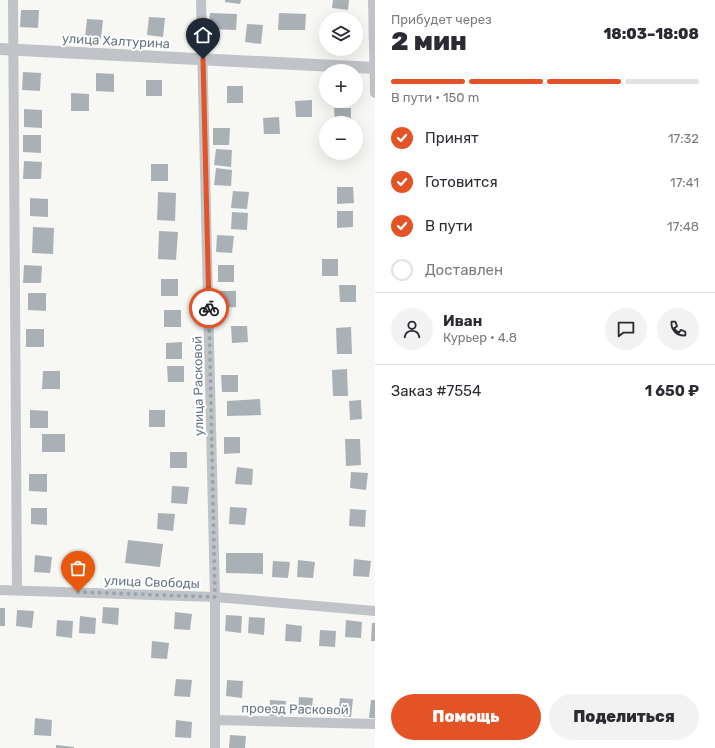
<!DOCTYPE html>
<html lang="ru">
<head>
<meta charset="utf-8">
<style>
	:root { --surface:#fff; --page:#f2f2f3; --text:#2b2b33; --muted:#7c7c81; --line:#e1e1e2; --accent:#e45326 }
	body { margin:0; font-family:Rubik,sans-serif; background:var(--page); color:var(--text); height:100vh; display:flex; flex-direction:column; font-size:15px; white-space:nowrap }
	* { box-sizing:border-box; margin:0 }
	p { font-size:13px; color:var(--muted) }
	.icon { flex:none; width:22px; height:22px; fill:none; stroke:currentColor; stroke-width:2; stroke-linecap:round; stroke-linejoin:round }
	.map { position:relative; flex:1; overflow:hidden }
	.sheet { display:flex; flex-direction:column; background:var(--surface); width:340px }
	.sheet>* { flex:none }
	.buttons { position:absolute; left:319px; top:12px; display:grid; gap:8px }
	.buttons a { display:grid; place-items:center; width:44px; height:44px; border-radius:50%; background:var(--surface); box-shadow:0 4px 16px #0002; font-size:20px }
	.pin { position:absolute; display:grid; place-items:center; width:34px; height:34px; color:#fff; margin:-41px -17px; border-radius:50% 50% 50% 0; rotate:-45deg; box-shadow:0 0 4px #0007 }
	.pin .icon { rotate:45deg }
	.courier { position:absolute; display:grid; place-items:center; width:40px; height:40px; margin:-20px; border:3px solid #e45326; border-radius:50%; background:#fff; color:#222; box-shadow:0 1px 5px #0007 }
	.summary em { font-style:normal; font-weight:800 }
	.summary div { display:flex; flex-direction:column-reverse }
	.summary { display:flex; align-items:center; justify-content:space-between; height:68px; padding:0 16px }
	h1 { font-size:26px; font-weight:800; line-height:30px }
	.bar { display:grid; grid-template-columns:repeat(4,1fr); gap:6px 4px; align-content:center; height:48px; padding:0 16px }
	.bar i { height:5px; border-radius:3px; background:var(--line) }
	.bar .current { background:var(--accent) }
	.bar p { grid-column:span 4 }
	.line { display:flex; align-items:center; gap:10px; padding:0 16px; border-top:1px solid var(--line) }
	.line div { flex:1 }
	.round { display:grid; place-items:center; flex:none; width:42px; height:42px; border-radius:21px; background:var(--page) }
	ol { padding:0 16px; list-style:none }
	li { display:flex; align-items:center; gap:12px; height:44px }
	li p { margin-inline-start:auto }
	li .icon { padding:4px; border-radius:50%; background:var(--accent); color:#fff; stroke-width:4 }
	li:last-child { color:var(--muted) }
	li i { width:22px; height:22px; border:2px solid var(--line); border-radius:50% }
	.action { display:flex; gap:8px; margin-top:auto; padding:8px 16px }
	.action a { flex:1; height:46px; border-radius:24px; background:var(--accent); color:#fff; font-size:16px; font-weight:800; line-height:46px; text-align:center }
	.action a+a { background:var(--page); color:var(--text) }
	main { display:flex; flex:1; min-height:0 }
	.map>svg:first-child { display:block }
</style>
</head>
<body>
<main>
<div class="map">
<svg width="375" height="748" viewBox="0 0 375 748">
	<rect width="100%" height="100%" fill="#f7f7f3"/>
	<path fill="#a9b1b7" d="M 225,0 L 241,0 L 240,4 L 225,2 Z
		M 333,0 L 349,0 L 348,10 L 332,8 Z
		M 21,10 L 39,10 L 38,28 L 20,27 Z
		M 210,13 L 237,14 L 236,30 L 209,29 Z
		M 279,13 L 306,14 L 305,30 L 278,30 Z
		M 149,17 L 165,18 L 163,37 L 147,35 Z
		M 87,19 L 103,20 L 101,39 L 85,37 Z
		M 247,24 L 263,25 L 261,44 L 245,42 Z
		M 323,25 L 326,25 L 326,42 L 323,42 Z
		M 23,72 L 41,73 L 40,91 L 22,90 Z
		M 96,73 L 114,74 L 114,92 L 96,91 Z
		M 146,80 L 162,80 L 162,96 L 146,96 Z
		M 227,86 L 243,86 L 243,103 L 227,103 Z
		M 71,93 L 89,94 L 89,111 L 71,111 Z
		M 312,100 L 312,117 L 296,117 L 295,101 Z
		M 334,108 L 351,108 L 351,123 L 335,123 Z
		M 24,109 L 42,110 L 42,128 L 24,127 Z
		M 279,117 L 280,134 L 264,134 L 263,118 Z
		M 213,128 L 230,128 L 229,145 L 213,145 Z
		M 23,135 L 41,135 L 41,153 L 23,152 Z
		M 216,149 L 232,150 L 231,167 L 214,165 Z
		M 24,161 L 42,162 L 41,179 L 23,179 Z
		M 151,164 L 168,164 L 168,181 L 151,181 Z
		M 216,168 L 232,170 L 231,186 L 214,185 Z
		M 337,187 L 353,187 L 354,203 L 337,204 Z
		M 233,191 L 249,192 L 247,209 L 231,208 Z
		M 158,192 L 176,193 L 175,221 L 157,220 Z
		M 30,198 L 48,199 L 48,217 L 30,216 Z
		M 337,211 L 353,211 L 353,227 L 337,228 Z
		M 232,212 L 248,213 L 247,230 L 231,229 Z
		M 33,227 L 54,228 L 53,254 L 32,253 Z
		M 159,231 L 178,232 L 176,260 L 158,259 Z
		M 217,235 L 234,236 L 232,253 L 216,252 Z
		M 322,259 L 338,259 L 338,276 L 322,276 Z
		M 24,265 L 42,266 L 41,283 L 23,283 Z
		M 218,265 L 234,265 L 234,282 L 218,282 Z
		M 161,279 L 178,279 L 178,296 L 161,296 Z
		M 339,285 L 356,285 L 356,302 L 340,302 Z
		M 219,291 L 236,291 L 236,307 L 220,308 Z
		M 28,293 L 46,293 L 46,311 L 28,310 Z
		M 164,310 L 181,310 L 181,327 L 164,327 Z
		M 231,326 L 247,326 L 248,342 L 232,343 Z
		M 351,327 L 352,354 L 337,354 L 336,328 Z
		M 26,329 L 44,329 L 44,347 L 26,347 Z
		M 182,342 L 182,359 L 166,359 L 166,343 Z
		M 167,366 L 184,366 L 184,382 L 168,382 Z
		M 347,369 L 348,396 L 333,396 L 332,370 Z
		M 43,371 L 60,371 L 60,389 L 42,389 Z
		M 221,375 L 238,375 L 238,392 L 222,392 Z
		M 260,399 L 261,415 L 227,416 L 227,401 Z
		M 361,400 L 362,419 L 350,420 L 349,401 Z
		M 30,410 L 48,411 L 48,428 L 30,428 Z
		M 149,410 L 165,410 L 165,427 L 149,427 Z
		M 42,434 L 65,434 L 65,452 L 42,452 Z
		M 224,437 L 240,437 L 240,453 L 224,454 Z
		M 345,439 L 360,439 L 361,465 L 346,466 Z
		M 170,452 L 187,452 L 187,468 L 170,468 Z
		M 237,467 L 253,469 L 252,485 L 235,484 Z
		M 351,472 L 368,473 L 366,490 L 350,488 Z
		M 29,474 L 47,474 L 47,492 L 29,491 Z
		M 172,486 L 189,487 L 187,504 L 171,503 Z
		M 230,507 L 247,508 L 245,525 L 229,524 Z
		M 31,508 L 47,508 L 47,525 L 31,524 Z
		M 350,509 L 366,510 L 365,527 L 349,526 Z
		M 158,513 L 175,514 L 173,531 L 157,529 Z
		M 128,540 L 163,544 L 160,567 L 125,563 Z
		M 226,553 L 263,553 L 263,574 L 226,573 Z
		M 35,555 L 52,557 L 50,573 L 34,572 Z
		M 354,559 L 371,561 L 369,577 L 353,576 Z
		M 298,560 L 315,562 L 313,578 L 297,577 Z
		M 273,561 L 290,562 L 288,578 L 272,577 Z
		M 103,607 L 119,608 L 118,625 L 102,623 Z
		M 0,608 L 5,608 L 5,626 L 0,626 Z
		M 17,610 L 34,611 L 32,628 L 16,626 Z
		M 175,612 L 192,614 L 190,630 L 174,629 Z
		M 226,615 L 242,616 L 241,633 L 225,631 Z
		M 80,616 L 96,618 L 95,634 L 79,633 Z
		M 249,617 L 265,618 L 264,635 L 248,633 Z
		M 57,620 L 73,621 L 72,638 L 56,636 Z
		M 346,620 L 362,622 L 361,638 L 345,637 Z
		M 372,623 L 375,623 L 375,641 L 371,641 Z
		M 286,624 L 302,626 L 301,642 L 285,641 Z
		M 320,630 L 336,631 L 335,647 L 319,646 Z
		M 152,641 L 169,643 L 167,659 L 151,658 Z
		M 176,679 L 192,680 L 190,697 L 174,696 Z
		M 227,680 L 243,681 L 242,698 L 226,696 Z
		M 299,697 L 313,698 L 311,716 L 298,715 Z
		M 340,698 L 353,699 L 351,717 L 338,716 Z
		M 270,700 L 286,701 L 285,717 L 269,716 Z
		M 371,700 L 375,700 L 375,718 L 369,718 Z
		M 35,718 L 52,720 L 51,736 L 34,735 Z
		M 176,720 L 192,722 L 191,738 L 175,737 Z
		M 230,735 L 246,736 L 245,748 L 229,748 Z
		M 56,745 L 74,747 L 74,748 L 56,748 Z"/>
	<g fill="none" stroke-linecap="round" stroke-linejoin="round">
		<path stroke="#c0c4c8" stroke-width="10" d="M 13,0 L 17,590
			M 201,0 L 215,597 L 215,748
			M 373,0 L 375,93
			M 0,590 L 215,597 L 375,611
			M 215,720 L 375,724"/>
		<path stroke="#c0c4c8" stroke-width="12" d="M 0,49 L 375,68"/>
	</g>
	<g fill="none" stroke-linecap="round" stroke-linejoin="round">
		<path stroke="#99a4ac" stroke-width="4" stroke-dasharray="0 7.2" d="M 78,592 L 215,597 L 209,308"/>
		<path stroke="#e45326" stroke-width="5" d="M 203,59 L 209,308"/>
	</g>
	<g text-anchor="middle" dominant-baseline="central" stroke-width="4" stroke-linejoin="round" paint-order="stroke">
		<g font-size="13" fill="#667785" stroke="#fff">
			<text transform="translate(116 41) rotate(3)">улица Халтурина</text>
			<text transform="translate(198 386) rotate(-91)">улица Расковой</text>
			<text transform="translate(152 582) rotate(2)">улица Свободы</text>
			<text transform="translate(295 709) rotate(1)">проезд Расковой</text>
		</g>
	</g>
</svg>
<div class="buttons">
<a><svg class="icon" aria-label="layers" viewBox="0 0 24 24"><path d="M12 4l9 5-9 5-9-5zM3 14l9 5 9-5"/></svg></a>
<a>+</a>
<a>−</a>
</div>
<div class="pin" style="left:78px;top:592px;background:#ea580c"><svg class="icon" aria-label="bag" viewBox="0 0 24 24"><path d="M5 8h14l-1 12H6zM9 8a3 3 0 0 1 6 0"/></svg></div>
<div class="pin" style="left:203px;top:59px;background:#1f2937"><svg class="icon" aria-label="home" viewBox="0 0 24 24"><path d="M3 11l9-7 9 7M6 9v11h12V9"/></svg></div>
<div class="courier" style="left:209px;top:308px"><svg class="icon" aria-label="bike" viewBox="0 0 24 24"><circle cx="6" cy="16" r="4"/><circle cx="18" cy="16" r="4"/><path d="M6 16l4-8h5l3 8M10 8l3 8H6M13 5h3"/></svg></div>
</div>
<section class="sheet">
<div class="summary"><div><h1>2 мин</h1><p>Прибудет через</p></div><em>18:03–18:08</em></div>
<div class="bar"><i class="current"></i><i class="current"></i><i class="current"></i><i></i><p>В пути · 150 m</p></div>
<ol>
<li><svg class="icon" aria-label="check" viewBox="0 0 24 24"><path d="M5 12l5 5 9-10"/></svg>Принят<p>17:32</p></li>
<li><svg class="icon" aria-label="check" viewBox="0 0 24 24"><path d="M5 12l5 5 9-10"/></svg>Готовится<p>17:41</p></li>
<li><svg class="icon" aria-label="check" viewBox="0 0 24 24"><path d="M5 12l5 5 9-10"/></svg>В пути<p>17:48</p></li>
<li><i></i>Доставлен</li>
</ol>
<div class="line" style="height:72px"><a class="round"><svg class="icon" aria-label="person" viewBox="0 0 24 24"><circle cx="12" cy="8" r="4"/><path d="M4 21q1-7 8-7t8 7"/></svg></a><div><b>Иван</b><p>Курьер · 4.8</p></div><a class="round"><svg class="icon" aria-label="chat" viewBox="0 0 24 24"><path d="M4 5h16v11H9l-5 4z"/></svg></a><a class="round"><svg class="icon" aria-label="phone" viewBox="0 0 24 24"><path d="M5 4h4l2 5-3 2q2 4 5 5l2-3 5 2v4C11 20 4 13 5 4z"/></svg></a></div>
<div class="line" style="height:52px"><div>Заказ #7554</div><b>1 650 ₽</b></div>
<div class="action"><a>Помощь</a><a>Поделиться</a></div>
</section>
</main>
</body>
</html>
